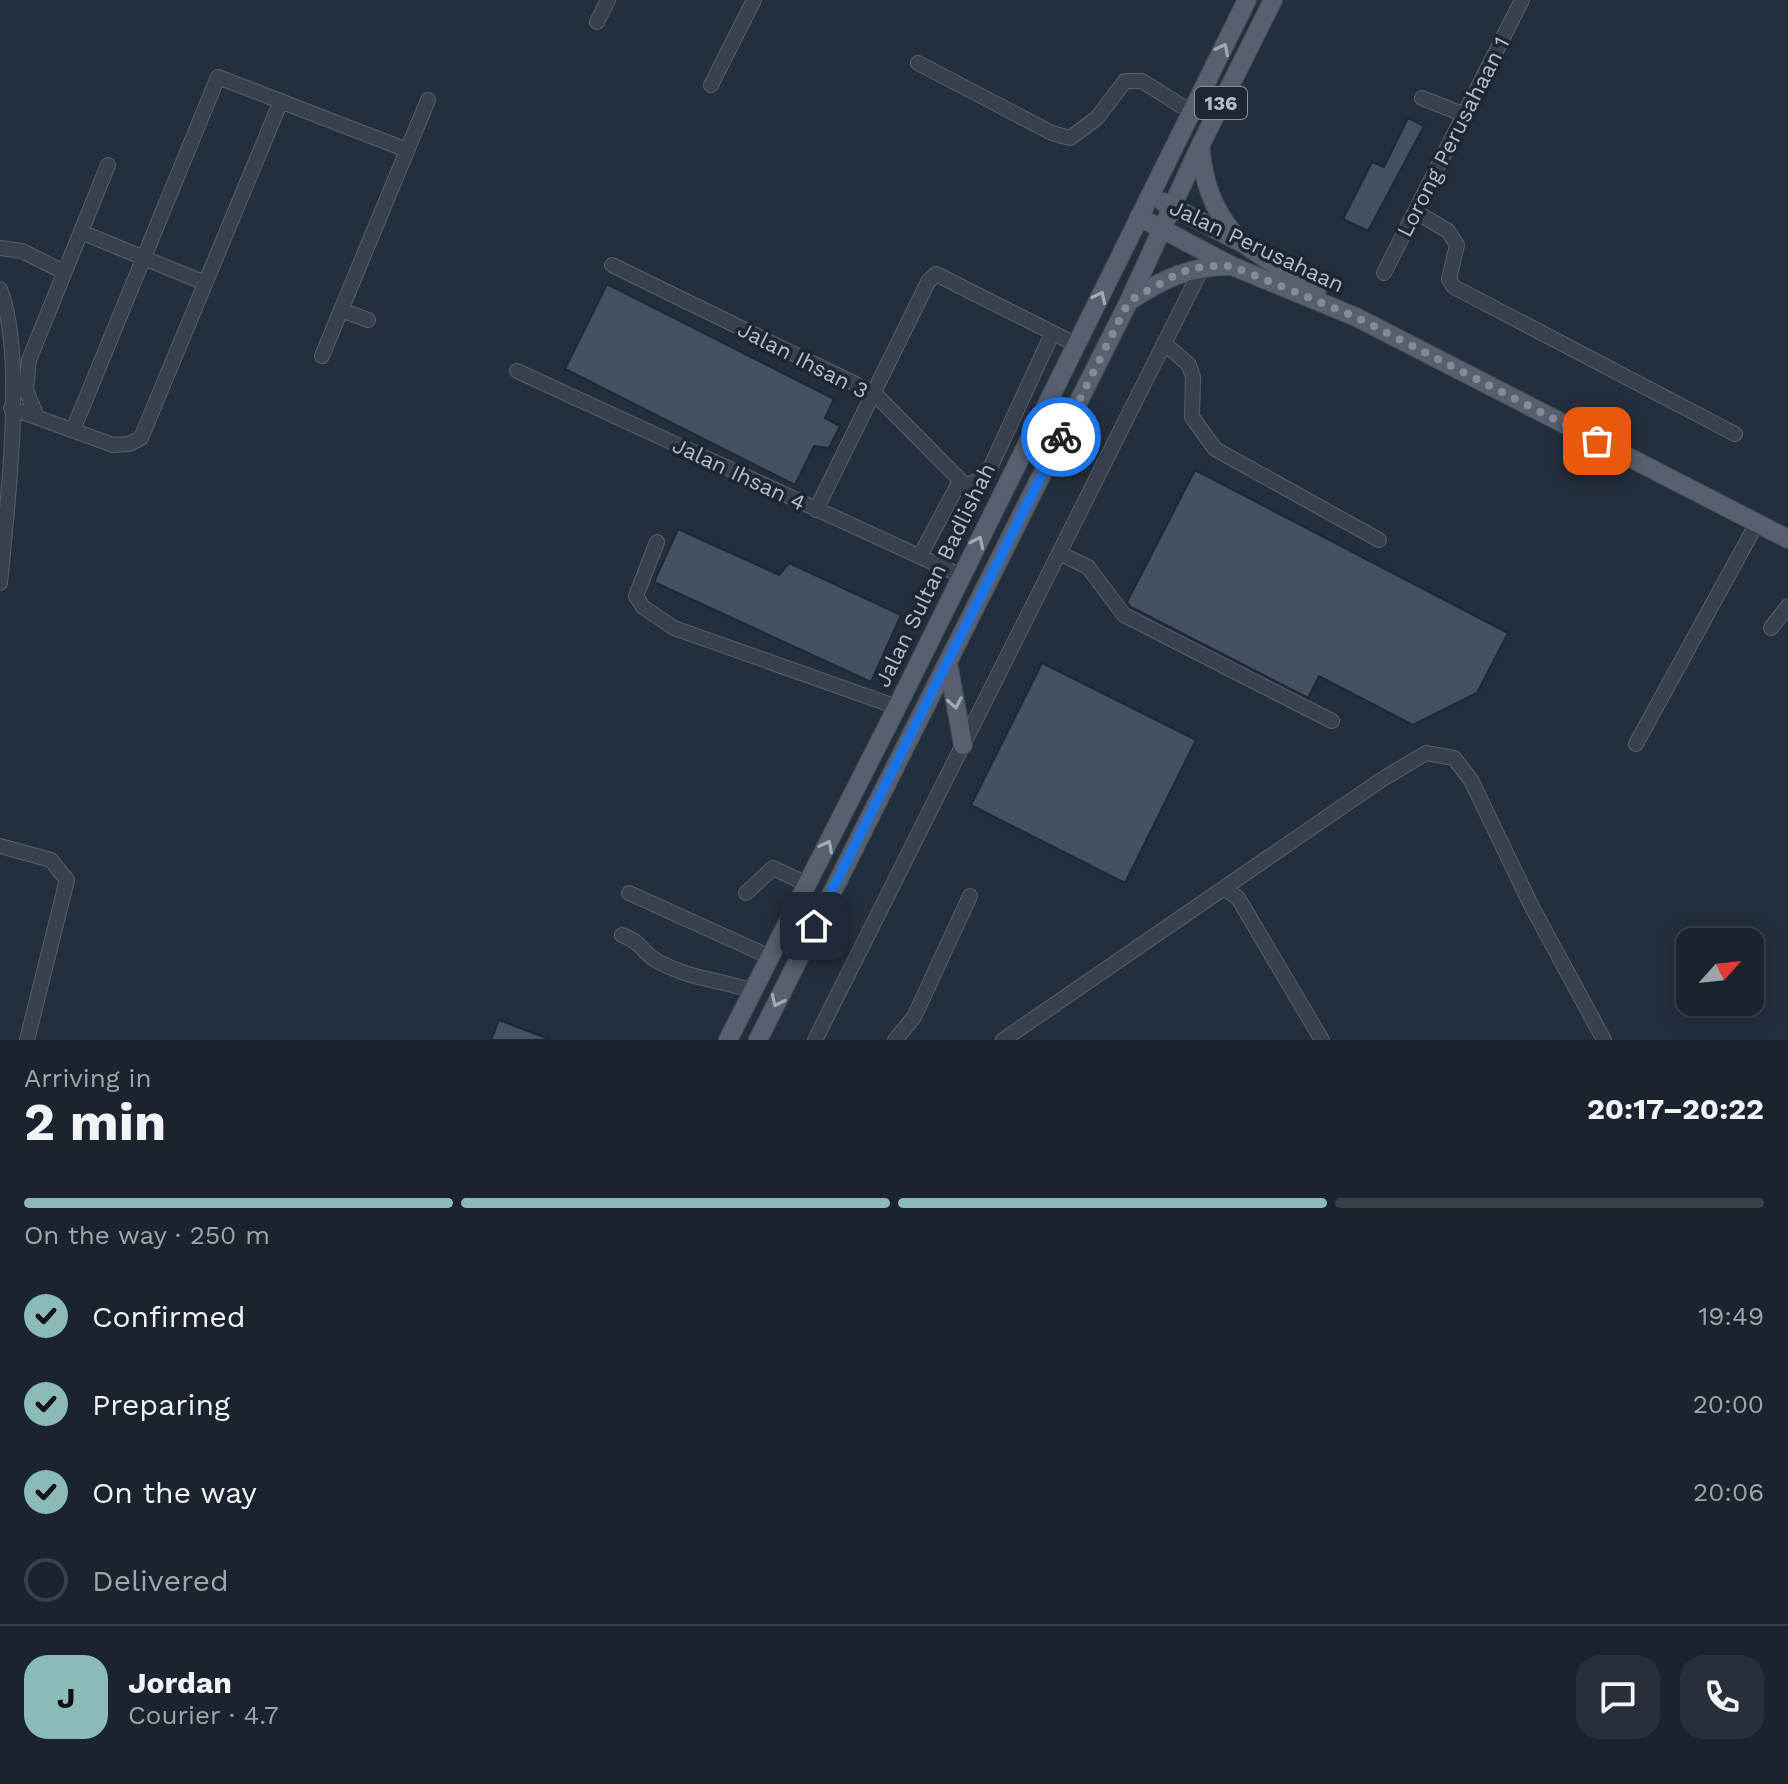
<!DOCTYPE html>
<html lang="en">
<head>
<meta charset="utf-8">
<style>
	:root { --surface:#1b232e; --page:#282f3a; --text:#f1f3f6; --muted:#a0a4aa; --line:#39404a; --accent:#8bbbb9 }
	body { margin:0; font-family:"Work Sans",sans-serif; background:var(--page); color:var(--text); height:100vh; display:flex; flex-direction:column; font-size:30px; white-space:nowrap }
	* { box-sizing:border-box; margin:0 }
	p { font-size:26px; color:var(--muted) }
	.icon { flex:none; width:44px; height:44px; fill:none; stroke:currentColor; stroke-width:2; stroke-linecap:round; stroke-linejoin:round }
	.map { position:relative; height:1040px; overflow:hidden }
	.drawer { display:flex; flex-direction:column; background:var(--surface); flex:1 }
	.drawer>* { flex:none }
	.needle { width:52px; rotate:63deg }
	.buttons { position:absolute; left:1676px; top:928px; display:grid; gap:16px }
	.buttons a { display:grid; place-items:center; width:88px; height:88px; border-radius:16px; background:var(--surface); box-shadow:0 4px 20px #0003,0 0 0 2px var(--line); font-size:40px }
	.pin { position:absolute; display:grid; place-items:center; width:68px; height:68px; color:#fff; margin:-34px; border-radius:16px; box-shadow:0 4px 12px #0006 }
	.courier { position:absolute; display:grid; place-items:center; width:80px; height:80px; margin:-40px; border:6px solid #1a73e8; border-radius:50%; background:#fff; color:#222; box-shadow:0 2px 10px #0007 }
	.summary em { font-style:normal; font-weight:700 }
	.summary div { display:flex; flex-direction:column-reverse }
	.summary { display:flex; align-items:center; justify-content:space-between; height:136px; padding:0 24px }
	h1 { font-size:52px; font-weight:700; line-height:60px }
	.bar { display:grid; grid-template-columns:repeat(4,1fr); gap:12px 8px; align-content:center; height:96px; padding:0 24px }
	.bar i { height:10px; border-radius:6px; background:var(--line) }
	.bar .active { background:var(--accent) }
	.bar p { grid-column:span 4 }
	.line { display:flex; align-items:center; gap:20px; padding:0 24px; border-top:2px solid var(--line) }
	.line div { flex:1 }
	.round { display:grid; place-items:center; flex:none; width:84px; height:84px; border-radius:24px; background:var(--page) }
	ol { padding:0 24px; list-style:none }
	li { display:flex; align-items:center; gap:24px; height:88px }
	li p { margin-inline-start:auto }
	li .icon { padding:8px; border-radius:50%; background:var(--accent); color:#111; stroke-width:4 }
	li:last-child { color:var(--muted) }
	li i { width:44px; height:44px; border:4px solid var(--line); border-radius:50% }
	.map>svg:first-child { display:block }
</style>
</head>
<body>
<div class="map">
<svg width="1788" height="1040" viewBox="0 0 1788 1040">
	<rect width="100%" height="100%" fill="#242f3e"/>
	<path fill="#455162" stroke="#1f2835" stroke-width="2" d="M 1408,118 L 1424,126 L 1368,231 L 1343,219 L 1372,162 L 1384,167 Z
		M 607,284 L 834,399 L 825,418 L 840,426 L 829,448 L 814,446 L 795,485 L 565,369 Z
		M 1195,470 L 1508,633 L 1477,693 L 1413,725 L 1319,676 L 1308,698 L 1131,607 L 1127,602 Z
		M 678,529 L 779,575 L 789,563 L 901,615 L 871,682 L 654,582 Z
		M 1042,663 L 1196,740 L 1125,883 L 971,805 Z
		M 499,1020 L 549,1039 L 549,1040 L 491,1040 Z"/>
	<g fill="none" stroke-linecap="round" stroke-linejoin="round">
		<g stroke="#565f6c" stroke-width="16">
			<path id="minor" d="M 597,22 L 608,0
				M 918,63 L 1052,133 L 1070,138 L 1097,118 L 1125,81 L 1142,81 L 1191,112
				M 711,85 L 754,0
				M 1422,98 L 1465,115
				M 1416,212 L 1448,231 L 1457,245 L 1449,279 L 1454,287 L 1735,434
				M 81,232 L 205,283
				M 0,248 L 22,251 L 64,272
				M 612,265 L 874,393 L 966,486 L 980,479 L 991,466 L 1052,334
				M 1384,273 L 1522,0
				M 0,289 C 26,354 7,510 0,583
				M 341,310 L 368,320
				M 1164,343 L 1189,365 L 1193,377 L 1192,417 L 1215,449 L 1379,540
				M 322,356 L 428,100
				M 517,371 L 962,576
				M 11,408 L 113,445 L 129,444 L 141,438 L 281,101
				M 37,417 L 26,390 L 29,360 L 108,165
				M 73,430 L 218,77 L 407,150
				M 816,510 L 928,282 L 936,274 L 1077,345
				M 657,542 L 636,596 L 643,607 L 674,628 L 897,707
				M 1059,553 L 1088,567 L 1124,615 L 1332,721
				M 920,556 L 960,481
				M 1771,628 L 1788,606
				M 1636,744 L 1757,523
				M 0,846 L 51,860 L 67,880 L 27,1040
				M 1224,888 L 1238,898 L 1322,1040
				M 629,893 L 770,957
				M 746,893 L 773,868 L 807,884
				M 622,935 C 645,944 642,953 657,961 C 692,980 718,979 753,991
				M 815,1040 L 1203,266
				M 895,1040 L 914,1017 L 970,896
				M 1003,1040 L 1381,780 L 1426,753 L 1454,758 L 1471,780 L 1532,907 L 1604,1040"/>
		</g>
		<g stroke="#414a57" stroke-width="20">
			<path id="major" d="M 1200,146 C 1204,181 1211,207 1235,235
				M 1163,202 L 1242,243 L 1317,292
				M 1139,217 L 1232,266 L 1356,317 L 1788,539
				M 1131,300 C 1163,279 1190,266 1229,266
				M 948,662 L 963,745
				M 728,1040 L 897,707 L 1247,0
				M 758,1040 L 1129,301 L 1200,146 L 1273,0"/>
		</g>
		<use href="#minor" stroke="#38414e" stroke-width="14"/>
		<use href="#major" stroke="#56606e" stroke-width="18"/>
	</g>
	<defs><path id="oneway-chevron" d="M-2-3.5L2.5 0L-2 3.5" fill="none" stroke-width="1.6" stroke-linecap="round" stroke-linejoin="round" transform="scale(2)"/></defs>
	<g stroke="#a1aab7">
		<use href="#oneway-chevron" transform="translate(1223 49) rotate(-63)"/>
		<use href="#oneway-chevron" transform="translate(1100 297) rotate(-64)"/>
		<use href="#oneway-chevron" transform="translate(978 542) rotate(-65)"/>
		<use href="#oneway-chevron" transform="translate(955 703) rotate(80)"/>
		<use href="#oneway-chevron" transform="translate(827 846) rotate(-63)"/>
		<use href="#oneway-chevron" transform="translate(777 1001) rotate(116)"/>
	</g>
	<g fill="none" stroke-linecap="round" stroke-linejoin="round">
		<path stroke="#828b98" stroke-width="8" stroke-dasharray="0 14.4" d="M 1061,437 L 1129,301 L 1181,272 L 1205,266 L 1232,266 L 1356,317 L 1597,441"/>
		<path stroke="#1a73e8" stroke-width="10" d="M 814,926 L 1061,437"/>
	</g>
	<g text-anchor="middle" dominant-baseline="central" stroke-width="7" stroke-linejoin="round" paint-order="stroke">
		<rect fill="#1d2633" stroke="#878f9c" stroke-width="2" x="1195" y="87" width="52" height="32" rx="6"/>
		<g font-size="20" font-weight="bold" fill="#b4bcc9">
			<text x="1221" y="103">136</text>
		</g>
		<g font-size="22" fill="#b4bcc9" stroke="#1d2633">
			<text transform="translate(1453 137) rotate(-63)">Lorong Perusahaan 1</text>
			<text transform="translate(1257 246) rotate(25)">Jalan Perusahaan</text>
			<text transform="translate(803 360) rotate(27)">Jalan Ihsan 3</text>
			<text transform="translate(739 474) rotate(25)">Jalan Ihsan 4</text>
			<text transform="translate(935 575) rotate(-64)">Jalan Sultan Badlishah</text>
		</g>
	</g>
</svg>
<div class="buttons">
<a><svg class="needle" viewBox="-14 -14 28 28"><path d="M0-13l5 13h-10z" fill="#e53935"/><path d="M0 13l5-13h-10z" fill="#a0a4aa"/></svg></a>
</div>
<div class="pin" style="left:1597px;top:441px;background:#ea580c"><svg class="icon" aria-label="bag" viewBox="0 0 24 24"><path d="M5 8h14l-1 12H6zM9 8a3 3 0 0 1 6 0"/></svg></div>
<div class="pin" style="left:814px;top:926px;background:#1f2937"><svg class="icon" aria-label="home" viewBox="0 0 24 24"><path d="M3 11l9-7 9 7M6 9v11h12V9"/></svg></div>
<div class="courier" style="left:1061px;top:437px"><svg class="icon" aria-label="bike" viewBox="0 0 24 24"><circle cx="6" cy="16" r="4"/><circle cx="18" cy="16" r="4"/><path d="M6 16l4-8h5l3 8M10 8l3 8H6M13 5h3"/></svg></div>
</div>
<section class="drawer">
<div class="summary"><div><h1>2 min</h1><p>Arriving in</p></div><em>20:17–20:22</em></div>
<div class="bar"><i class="active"></i><i class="active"></i><i class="active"></i><i></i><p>On the way · 250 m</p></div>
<ol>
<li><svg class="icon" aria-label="check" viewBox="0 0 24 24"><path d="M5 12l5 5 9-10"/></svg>Confirmed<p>19:49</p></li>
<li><svg class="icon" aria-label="check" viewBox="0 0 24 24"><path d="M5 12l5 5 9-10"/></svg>Preparing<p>20:00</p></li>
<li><svg class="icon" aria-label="check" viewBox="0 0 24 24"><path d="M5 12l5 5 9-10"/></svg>On the way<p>20:06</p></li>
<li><i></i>Delivered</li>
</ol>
<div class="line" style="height:144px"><b class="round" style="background:var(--accent);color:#111">J</b><div><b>Jordan</b><p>Courier · 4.7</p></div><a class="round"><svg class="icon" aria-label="chat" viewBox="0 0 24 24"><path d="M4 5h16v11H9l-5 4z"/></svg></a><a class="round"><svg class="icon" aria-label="phone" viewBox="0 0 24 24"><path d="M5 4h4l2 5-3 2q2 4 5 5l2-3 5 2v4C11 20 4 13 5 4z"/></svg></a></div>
</section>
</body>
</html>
